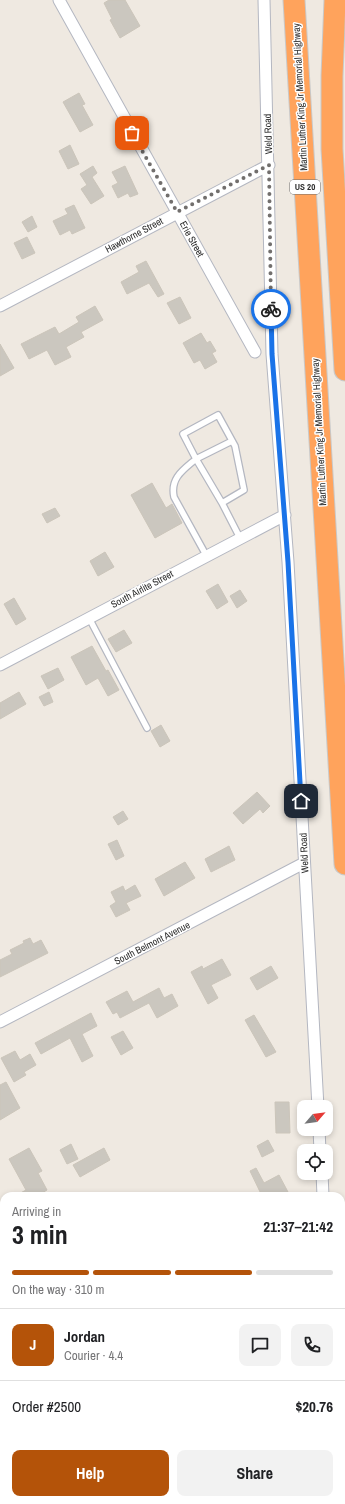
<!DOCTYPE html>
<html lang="en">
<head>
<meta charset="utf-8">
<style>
	:root { --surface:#fff; --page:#f2f2f2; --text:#202124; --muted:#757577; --line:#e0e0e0; --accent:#b45309 }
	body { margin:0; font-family:"Archivo Narrow",sans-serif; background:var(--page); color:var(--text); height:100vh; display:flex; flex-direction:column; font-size:15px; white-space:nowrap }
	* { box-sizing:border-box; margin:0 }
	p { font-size:13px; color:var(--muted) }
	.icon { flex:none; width:22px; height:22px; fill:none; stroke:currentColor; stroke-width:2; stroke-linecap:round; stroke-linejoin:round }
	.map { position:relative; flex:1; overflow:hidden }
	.side { position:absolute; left:0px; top:1192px; width:345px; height:312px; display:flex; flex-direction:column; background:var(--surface); border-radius:12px 12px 0 0; box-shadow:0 2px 6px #0003 }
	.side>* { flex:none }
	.needle { width:26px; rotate:62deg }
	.controls { position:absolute; left:297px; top:1100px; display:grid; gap:8px }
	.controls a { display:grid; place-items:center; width:36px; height:36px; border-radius:8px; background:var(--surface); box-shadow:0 2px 6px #0003; font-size:20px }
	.pin { position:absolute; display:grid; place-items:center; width:34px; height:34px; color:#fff; margin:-17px; border-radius:8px; box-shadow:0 2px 6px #0006 }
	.courier { position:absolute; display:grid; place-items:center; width:40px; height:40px; margin:-20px; border:3px solid #1a73e8; border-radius:50%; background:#fff; color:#222; box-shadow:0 1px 5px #0007 }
	.summary em { font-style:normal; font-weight:800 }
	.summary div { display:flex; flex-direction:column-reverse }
	.summary { display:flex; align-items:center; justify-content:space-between; height:68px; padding:0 12px }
	h1 { font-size:26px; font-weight:800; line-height:30px }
	.bar { display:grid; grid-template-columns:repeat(4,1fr); gap:6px 4px; align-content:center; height:48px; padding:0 12px }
	.bar i { height:5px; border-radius:3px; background:var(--line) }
	.bar .active { background:var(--accent) }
	.bar p { grid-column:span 4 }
	.line { display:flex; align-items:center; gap:10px; padding:0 12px; border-top:1px solid var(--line) }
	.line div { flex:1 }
	.round { display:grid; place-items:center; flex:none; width:42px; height:42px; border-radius:8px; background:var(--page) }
	.cta { display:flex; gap:8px; margin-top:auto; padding:8px 12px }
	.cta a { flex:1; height:46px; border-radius:8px; background:var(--accent); color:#fff; font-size:16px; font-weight:800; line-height:46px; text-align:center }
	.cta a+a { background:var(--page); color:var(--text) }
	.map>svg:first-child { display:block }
</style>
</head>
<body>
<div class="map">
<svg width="345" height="1504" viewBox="0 0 345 1504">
	<rect width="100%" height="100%" fill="#efe9e1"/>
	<path fill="#e3e1e8" d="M 0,1224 L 4,1231 L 4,1500 L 154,1500 L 156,1504 L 0,1504 Z"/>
	<path fill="#cbc7bf" stroke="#cbc5ba" d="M 109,0 L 125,0 L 140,26 L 120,38 L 110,20 L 112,19 L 104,3 Z
		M 79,93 L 85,104 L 82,105 L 93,125 L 80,132 L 63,102 Z
		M 70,145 L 79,164 L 68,169 L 59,151 Z
		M 93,166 L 97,173 L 92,177 L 104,196 L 91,204 L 81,189 L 87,185 L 80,174 Z
		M 125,166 L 138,194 L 130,197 L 128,193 L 118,198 L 112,186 L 118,183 L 112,172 Z
		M 74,205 L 85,228 L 72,234 L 70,230 L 60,235 L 53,221 L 68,214 L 65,209 Z
		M 32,216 L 37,227 L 28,232 L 22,222 Z
		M 27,237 L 35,253 L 22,259 L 14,243 Z
		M 146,261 L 164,294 L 158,297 L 149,283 L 127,294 L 121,282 L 139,272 L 136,266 Z
		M 180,297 L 191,318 L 179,324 L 167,303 Z
		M 95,306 L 103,320 L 81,332 L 84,337 L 66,347 L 71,357 L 55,365 L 47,350 L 29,359 L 21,344 L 55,327 L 59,334 L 79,322 L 76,317 Z
		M 201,333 L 207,343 L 210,341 L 216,351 L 212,353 L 217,362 L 205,369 L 200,360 L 194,363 L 183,343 Z
		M 0,344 L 14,368 L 0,376 Z
		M 152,483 L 166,508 L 172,504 L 182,523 L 155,538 L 131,495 Z
		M 55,508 L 60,516 L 47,523 L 42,514 Z
		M 105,552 L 114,567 L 98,576 L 90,561 Z
		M 218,584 L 228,602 L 217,609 L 206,591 Z
		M 240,590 L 247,601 L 237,608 L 230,596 Z
		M 14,598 L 26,619 L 16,625 L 4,604 Z
		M 124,630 L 132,643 L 116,652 L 108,639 Z
		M 92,646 L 106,671 L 108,670 L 119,690 L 108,696 L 98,678 L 86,685 L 71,657 Z
		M 58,668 L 64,680 L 48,689 L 41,676 Z
		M 19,692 L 26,704 L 0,719 L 0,703 Z
		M 49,692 L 53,702 L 44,706 L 39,697 Z
		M 161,725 L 170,741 L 160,747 L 151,731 Z
		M 257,792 L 270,806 L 263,813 L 260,809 L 243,824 L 233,813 Z
		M 123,811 L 128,819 L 118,825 L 113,817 Z
		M 117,840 L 124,856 L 116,860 L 108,844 Z
		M 229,846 L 235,860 L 211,872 L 205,859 Z
		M 185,862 L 195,878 L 164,896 L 155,879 Z
		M 135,885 L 141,896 L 126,903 L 130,910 L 116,917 L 110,906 L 116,902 L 111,892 L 123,886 L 125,891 Z
		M 30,938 L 33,944 L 41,940 L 48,953 L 0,977 L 0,960 L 12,954 L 10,950 L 24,943 L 23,941 Z
		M 222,959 L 231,975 L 211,985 L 218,998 L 208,1004 L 191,972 L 202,966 L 203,969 Z
		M 271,966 L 278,978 L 257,990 L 250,978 Z
		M 159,988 L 164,998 L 172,994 L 178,1006 L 157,1018 L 149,1003 L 120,1018 L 117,1012 L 113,1014 L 106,1002 L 127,991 L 133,1002 Z
		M 91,1013 L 97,1026 L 82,1034 L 93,1056 L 82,1062 L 70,1038 L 41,1054 L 35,1043 Z
		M 254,1015 L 276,1052 L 266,1057 L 245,1020 Z
		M 123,1031 L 133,1048 L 121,1055 L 111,1037 Z
		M 15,1051 L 20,1060 L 30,1054 L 36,1065 L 24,1072 L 26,1075 L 14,1082 L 1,1058 Z
		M 6,1082 L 20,1108 L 0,1120 L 0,1085 Z
		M 275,1102 L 289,1102 L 290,1133 L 276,1133 Z
		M 268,1140 L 274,1151 L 262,1157 L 257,1146 Z
		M 71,1144 L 78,1159 L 67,1164 L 60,1150 Z
		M 29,1148 L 42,1171 L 38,1173 L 47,1190 L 42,1193 L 43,1196 L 15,1196 L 26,1190 L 9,1159 Z
		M 104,1148 L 110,1160 L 80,1177 L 73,1165 Z
		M 256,1168 L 264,1183 L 279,1175 L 288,1192 L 280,1196 L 262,1196 L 250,1171 Z"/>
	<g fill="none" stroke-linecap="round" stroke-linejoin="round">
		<g stroke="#b4b7c1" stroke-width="8">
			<path id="lane" d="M 222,503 L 196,459 L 232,441
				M 206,555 L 174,497 C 170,478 183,470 196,459 L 183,434 L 218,415 L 235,446 L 244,490 L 222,503 L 240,538
				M 89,618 L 147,728
				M 0,1447 L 4,1445
				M 116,1504 L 124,1500"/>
		</g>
		<g stroke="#b4b7c1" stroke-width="13">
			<path id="street" d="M 59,0 L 255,352
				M 264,0 L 272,354 L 288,562 L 318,1107
				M 0,306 L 269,165
				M 0,665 L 285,515
				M 0,1022 L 304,863
				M 319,1129 L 320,1151
				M 322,1173 L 323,1196
				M 0,1293 L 4,1291
				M 340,1500 L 340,1504"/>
		</g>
		<g stroke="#b4b7c1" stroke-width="18">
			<path id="secondary" d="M 0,1218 L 4,1225
				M 156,1500 L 158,1504"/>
		</g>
		<g stroke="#c9c9c9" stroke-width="23">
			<path id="highway" d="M 294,0 L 345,864
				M 335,0 L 332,76 L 332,149 L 345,370"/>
		</g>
		<use href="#lane" stroke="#fff" stroke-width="5.5"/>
		<use href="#street" stroke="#fff" stroke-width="11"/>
		<use href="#secondary" stroke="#fff" stroke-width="16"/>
		<use href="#highway" stroke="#ffa35c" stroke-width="21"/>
	</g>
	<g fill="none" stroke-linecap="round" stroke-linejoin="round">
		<path stroke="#726f6d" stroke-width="4" stroke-dasharray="0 7.2" d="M 132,133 L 177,212 L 269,165 L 271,309"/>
		<path stroke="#1a73e8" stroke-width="5" d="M 271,309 L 272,354 L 288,562 L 301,801"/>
	</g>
	<g text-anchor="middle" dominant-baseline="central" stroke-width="3" stroke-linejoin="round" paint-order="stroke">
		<rect fill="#fff" stroke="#6d6d6d" stroke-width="1" x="290" y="180" width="30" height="14" rx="3"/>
		<g font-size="9" font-weight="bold" fill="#2e2e2e">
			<text x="305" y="187">US 20</text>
		</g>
		<g font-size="10" fill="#2e2e2e" stroke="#fff">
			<text transform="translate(300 97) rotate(-93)">Martin Luther King Jr Memorial Highway</text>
			<text transform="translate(268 134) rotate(-92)">Weld Road</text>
			<text transform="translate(134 235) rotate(-28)">Hawthorne Street</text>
			<text transform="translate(192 239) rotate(61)">Erie Street</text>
			<text transform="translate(319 432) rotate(-93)">Martin Luther King Jr Memorial Highway</text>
			<text transform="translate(142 589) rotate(-28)">South Airlite Street</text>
			<text transform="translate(304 853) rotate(-93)">Weld Road</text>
			<text transform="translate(152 943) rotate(-27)">South Belmont Avenue</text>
		</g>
	</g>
</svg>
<div class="controls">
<a><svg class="needle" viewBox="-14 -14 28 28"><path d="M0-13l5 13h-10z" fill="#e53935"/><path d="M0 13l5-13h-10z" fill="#757577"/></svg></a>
<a><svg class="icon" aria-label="locate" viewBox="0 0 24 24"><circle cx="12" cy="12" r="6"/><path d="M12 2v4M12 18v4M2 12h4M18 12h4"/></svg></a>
</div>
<div class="pin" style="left:132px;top:133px;background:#ea580c"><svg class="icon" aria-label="bag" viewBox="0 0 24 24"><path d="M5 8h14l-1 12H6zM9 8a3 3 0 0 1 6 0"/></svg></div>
<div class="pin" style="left:301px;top:801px;background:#1f2937"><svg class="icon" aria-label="home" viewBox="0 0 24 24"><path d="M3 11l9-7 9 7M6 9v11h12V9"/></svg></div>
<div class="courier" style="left:271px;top:309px"><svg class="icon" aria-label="bike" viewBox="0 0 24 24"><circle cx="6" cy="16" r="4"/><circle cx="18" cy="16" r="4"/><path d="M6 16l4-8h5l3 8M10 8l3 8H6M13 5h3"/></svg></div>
<section class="side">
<div class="summary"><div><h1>3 min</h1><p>Arriving in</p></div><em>21:37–21:42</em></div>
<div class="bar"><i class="active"></i><i class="active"></i><i class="active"></i><i></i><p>On the way · 310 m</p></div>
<div class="line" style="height:72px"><b class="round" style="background:var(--accent);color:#fff">J</b><div><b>Jordan</b><p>Courier · 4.4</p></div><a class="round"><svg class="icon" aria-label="chat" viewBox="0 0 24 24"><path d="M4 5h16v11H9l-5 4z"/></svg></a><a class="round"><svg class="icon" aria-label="phone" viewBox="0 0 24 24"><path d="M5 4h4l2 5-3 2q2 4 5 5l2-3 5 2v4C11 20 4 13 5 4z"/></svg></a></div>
<div class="line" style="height:52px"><div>Order #2500</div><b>$20.76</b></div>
<div class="cta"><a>Help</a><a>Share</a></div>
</section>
</div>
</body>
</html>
